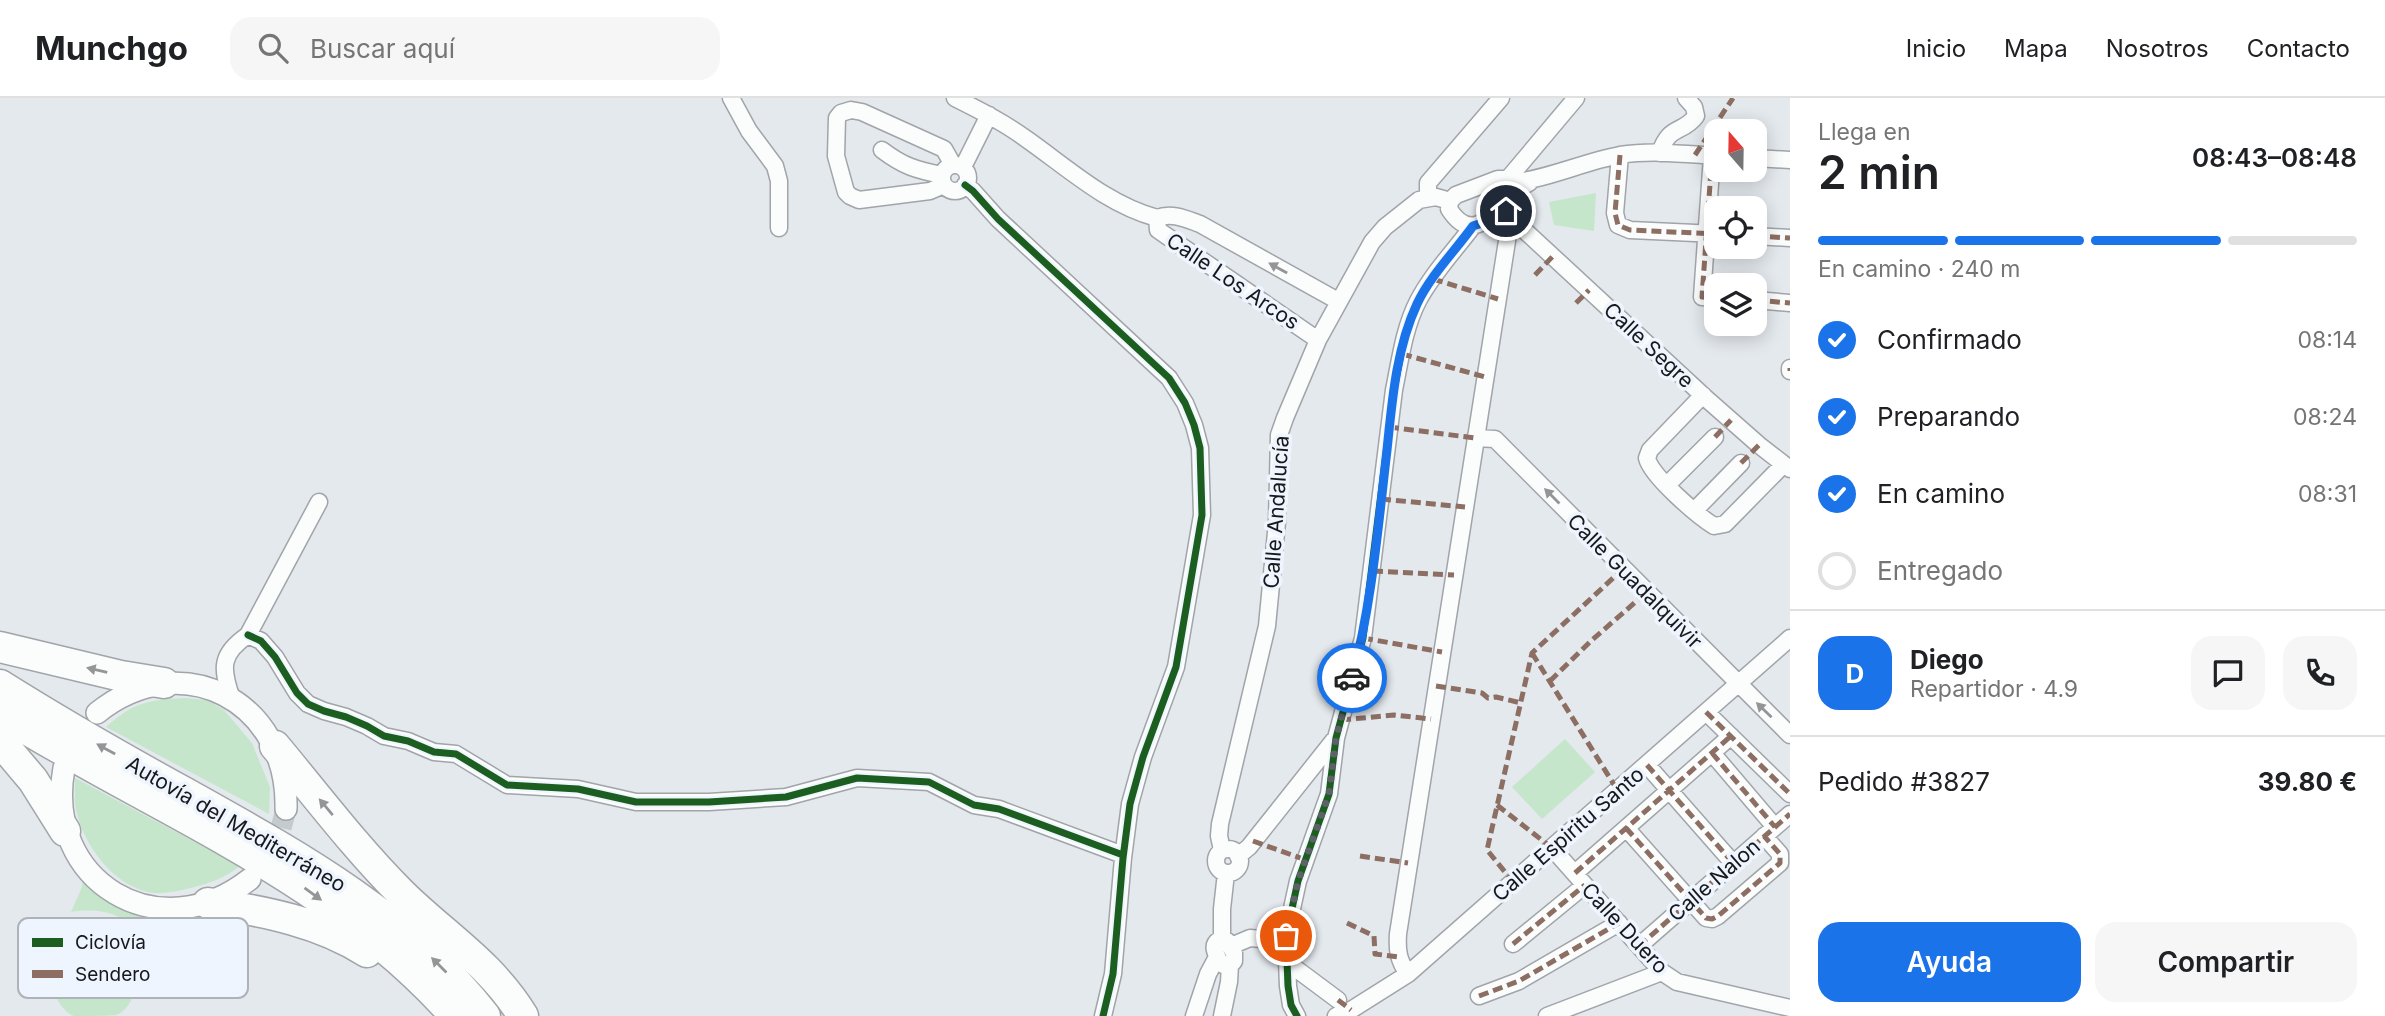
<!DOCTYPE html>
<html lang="es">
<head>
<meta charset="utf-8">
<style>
	:root { --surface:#fff; --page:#f6f6f6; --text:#202124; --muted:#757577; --line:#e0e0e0; --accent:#1a73e8 }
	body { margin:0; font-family:Inter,sans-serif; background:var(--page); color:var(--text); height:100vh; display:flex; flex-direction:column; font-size:26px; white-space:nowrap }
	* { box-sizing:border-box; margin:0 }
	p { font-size:23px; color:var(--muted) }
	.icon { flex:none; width:38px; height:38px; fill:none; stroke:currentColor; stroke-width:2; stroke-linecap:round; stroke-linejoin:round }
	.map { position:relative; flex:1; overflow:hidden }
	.sheet { display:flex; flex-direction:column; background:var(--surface); width:595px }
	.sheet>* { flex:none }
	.needle { width:46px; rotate:340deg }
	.tools { position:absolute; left:1704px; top:21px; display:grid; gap:14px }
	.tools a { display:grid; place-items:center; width:63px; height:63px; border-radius:14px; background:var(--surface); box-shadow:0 4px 18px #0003; font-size:35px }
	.pin { position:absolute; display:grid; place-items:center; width:60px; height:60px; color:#fff; margin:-30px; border:4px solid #fff; border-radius:50%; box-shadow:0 2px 7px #0007 }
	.courier { position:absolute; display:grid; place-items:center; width:70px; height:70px; margin:-35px; border:5px solid #1a73e8; border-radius:50%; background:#fff; color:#222; box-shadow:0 2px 9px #0007 }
	.summary em { font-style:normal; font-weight:600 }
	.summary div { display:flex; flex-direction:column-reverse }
	.summary { display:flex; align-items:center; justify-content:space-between; height:119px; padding:0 28px }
	h1 { font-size:46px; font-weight:600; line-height:52px }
	.bar { display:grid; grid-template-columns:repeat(4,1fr); gap:10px 7px; align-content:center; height:84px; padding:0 28px }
	.bar i { height:9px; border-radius:5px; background:var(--line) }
	.bar .selected { background:var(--accent) }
	.bar p { grid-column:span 4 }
	.line { display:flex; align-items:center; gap:18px; padding:0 28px; border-top:2px solid var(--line) }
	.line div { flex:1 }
	.round { display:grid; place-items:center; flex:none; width:74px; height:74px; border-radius:21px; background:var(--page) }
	ol { padding:0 28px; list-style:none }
	li { display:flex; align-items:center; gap:21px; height:77px }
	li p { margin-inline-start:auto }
	li .icon { padding:7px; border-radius:50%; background:var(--accent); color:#fff; stroke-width:4 }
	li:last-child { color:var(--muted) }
	li i { width:38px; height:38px; border:4px solid var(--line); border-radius:50% }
	.primary-button { display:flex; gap:14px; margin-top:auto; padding:14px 28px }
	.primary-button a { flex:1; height:80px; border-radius:21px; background:var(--accent); color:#fff; font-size:28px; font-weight:600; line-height:80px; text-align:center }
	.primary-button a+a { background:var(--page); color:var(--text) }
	header { display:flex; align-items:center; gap:42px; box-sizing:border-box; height:98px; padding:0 35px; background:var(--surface); border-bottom:2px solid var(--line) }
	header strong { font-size:33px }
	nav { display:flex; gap:38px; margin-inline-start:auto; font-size:24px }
	.search { width:490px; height:63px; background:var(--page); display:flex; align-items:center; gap:18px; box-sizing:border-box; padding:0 24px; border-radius:21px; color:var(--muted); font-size:26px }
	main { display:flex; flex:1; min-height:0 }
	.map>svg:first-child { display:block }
</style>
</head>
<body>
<header>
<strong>Munchgo</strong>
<div class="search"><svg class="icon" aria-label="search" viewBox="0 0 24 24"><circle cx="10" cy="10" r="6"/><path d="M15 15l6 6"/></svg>Buscar aquí</div>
<nav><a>Inicio</a><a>Mapa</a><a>Nosotros</a><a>Contacto</a></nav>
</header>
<main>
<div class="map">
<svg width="1790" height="918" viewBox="0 0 1790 918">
	<rect width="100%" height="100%" fill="#e4e9ee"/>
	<path fill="#c6e6cc" d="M 1596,95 L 1594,133 L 1554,127 L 1549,104 Z
		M 185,600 L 207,602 L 224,612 L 252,645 L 270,689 L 269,716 L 106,629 C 134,604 148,602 185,600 Z
		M 1565,641 L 1595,674 L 1542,721 L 1512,689 Z
		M 75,680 L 240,768 C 225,780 210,785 191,790 C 179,793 160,797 148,794 C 112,786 84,747 76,712 C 74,702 75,690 75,680 Z
		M 83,776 L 157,817 L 143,828 L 139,835 C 121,814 98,810 71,814 L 82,789 Z
		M 91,839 C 120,841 143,861 135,892 C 133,901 126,914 116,917 C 112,918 78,918 74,918 C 70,917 67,914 65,912 C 48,895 49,864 67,849 C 74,843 83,841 91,839 Z"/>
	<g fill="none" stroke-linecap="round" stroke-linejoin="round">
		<path stroke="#c5cace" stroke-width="21" stroke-dasharray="21 10" stroke-linecap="butt" d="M 269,758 L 278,742 L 286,711"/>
		<g stroke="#a1a4a8" stroke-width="19">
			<path id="minor" d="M 731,0 L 749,33 L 775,68 L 779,83 L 779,130
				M 955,0 C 979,12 1003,24 1025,40 C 1068,70 1106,106 1157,120 C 1172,114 1186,121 1200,126 L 1338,203
				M 882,52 C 903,68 916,72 942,77
				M 1660,55 C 1669,26 1683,36 1696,18 L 1694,9 L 1686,0
				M 1620,57 L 1615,115 L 1618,127 L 1630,132 L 1717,136
				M 1712,58 L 1702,199 L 1717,200
				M 1755,60 L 1790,62
				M942 80a13 13 0 1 1 26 0a13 13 0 1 1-26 0Z
				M 963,69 L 989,17
				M 1507,82 L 1576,0
				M 1510,85 C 1548,81 1583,64 1620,57 C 1652,52 1685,56 1717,58
				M 944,87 L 930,93 L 859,102 L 850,98 L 846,94 L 836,58 L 837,20 L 841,15 L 851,12 L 862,14 L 944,51 L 953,67
				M 965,87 L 973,93 L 998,121 L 1169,280 L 1185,305 L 1194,327 L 1200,350 L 1202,417 L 1176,569 L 1143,659 L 1130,706 L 1123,760 L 1113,876 L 1103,918
				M 1428,99 L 1428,85 L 1501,0
				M 1450,103 L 1449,111 C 1472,147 1492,116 1511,97 C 1516,92 1524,88 1530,84
				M 1450,103 L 1456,97 L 1498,81 L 1505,81 L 1512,88
				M 1492,117 L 1510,120 L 1523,131 L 1709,303 L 1759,347 L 1790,371
				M 1157,120 L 1158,132 L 1318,242
				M 1755,138 L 1790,140
				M 1755,202 L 1790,205
				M 1790,270 L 1790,273
				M 1703,297 L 1650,352 L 1647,360 C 1651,378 1698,418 1714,428 L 1725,426 L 1783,367
				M 1475,340 L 1495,341 L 1790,637
				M 1667,387 L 1715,339
				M 1694,413 L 1741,365
				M 248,537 L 261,543 L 275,559 L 297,595 L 308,606 L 324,613 L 346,619 L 367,628 L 384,638 L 408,643 L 434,654 L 456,656 L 507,687 L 578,691 L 636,704 L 709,704 L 786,699 L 857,680 L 929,684 L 974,707 L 999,711 L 1123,757
				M 232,601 C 221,570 220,556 248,537 L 319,404
				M 1706,614 L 1790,696
				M 1712,655 L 1775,729
				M 1647,667 L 1733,765
				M 1626,730 L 1706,820 L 1712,821 L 1718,818 L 1780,765 L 1780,756 L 1764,738
				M 1552,750 L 1662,874 L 1677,884 L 1790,910
				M1216 763a12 12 0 1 1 24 0a12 12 0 1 1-24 0Z
				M 1222,752 L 1219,738 L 1220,726 L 1267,528 L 1277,424 L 1279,337 L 1285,320 L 1318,242 L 1372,144 L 1385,129 L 1419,102 L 1436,99 L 1450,103
				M 1238,758 L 1249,749 L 1334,642
				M 1575,775 L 1731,638
				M 1222,841 L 1222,811 L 1226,775
				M 1219,842 L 1227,843 L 1234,855 L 1234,863 C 1231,868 1225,869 1220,865 C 1217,857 1210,848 1219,842 Z
				M 1513,846 L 1585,787
				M 1231,848 L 1250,840 L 1261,841 L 1271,846 L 1287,864 L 1338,902
				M 1639,848 L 1790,716
				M 1408,876 C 1398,862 1397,852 1398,836 L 1507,143 L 1508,135 L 1516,125
				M 1479,898 L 1519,883 L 1619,825
				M 1194,918 L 1208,876 L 1217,859
				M 1222,918 L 1229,884 L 1230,867
				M 1297,918 L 1291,907 L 1288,888 L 1286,838 L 1298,783 L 1329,696 L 1336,640 L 1363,540 L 1394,292 C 1400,263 1404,230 1418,203 C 1432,176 1455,152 1473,128
				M 1336,918 L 1351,912 L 1408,876 L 1790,540
				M 1547,918 L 1662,874"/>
		</g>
		<g stroke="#a1a4a8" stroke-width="24">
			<path id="tertiary" d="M 97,615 C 181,547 289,603 286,711
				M 64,670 C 43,784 159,853 250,781"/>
		</g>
		<g stroke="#a1a4a8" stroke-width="33">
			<path id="motorway" d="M 0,549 L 121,578 L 164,585
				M 0,587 C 62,626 125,662 189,697 C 298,758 406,817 485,918
				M 0,615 C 155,712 332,778 455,918
				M 0,643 L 33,682 L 65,733
				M 275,648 C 316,697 355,749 400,794 C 442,836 491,865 523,918
				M 208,805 C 264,813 320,824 367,854"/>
		</g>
		<use href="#minor" stroke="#fbfcfc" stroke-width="16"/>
		<use href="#tertiary" stroke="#fbfcfc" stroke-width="21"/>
		<use href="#motorway" stroke="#fbfcfc" stroke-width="30"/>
		<path stroke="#8d6e63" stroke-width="5" stroke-dasharray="10 5" stroke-linecap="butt" d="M 1620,57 L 1615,115 L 1618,127 L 1630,132 L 1717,136
			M 1695,57 L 1733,0
			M 1712,58 L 1702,199 L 1717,200
			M 1755,138 L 1790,140
			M 1535,177 L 1553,158
			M 1433,181 L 1498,201
			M 1755,202 L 1790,205
			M 1576,205 L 1589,192
			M 1402,256 L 1485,279
			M 1790,270 L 1790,273
			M 1389,329 L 1475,340
			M 1715,339 L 1731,322
			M 1741,365 L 1759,347
			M 1381,401 L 1465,409
			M 1373,473 L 1454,477
			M 1363,540 L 1442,554
			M 1532,555 L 1618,693
			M 1550,583 L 1592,542 L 1647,494
			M 1436,588 L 1482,595 L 1488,600 L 1496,599 L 1521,605
			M 1706,614 L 1790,696
			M 1341,622 L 1394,617 L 1431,621
			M 1712,655 L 1775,729
			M 1647,667 L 1733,765
			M 1497,707 L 1552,750
			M 1626,730 L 1706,820 L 1712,821 L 1718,818 L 1780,765 L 1780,756 L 1764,738
			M 1253,743 L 1306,762
			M 1360,758 L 1408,765
			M 1575,775 L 1731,638
			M 1514,785 L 1487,752 L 1532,555 L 1624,470
			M 1347,825 L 1374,838 L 1375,856 L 1399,859
			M 1513,846 L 1585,787
			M 1639,848 L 1790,716
			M 1479,898 L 1519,883 L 1619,825
			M 1338,902 L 1351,912"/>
		<g stroke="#eff5fe" stroke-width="11">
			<path id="cycleway" d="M 965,87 L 973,93 L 998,121 L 1169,280 L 1185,305 L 1194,327 L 1200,350 L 1202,417 L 1176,569 L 1143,659 L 1130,706 L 1123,760 L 1113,876 L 1103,918
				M 248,537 L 261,543 L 275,559 L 297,595 L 308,606 L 324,613 L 346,619 L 367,628 L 384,638 L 408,643 L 434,654 L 456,656 L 507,687 L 578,691 L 636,704 L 709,704 L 786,699 L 857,680 L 929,684 L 974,707 L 999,711 L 1123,757
				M 1297,918 L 1291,907 L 1288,888 L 1286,838 L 1298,783 L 1329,696 L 1336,640 L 1363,540 L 1394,292 C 1400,263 1404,230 1418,203 C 1432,176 1455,152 1473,128"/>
		</g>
		<use href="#cycleway" stroke="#1b5e20" stroke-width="7"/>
	</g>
	<defs><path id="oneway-solid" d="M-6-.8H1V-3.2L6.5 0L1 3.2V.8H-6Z" transform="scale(1.75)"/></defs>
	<g fill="#949597">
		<use href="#oneway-solid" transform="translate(1278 170) rotate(-151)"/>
		<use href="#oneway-solid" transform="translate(1552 398) rotate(-135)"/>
		<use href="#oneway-solid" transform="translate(97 572) rotate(-167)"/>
		<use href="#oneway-solid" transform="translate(1764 612) rotate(-136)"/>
		<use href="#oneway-solid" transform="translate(106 651) rotate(-151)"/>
		<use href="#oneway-solid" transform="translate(326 709) rotate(-130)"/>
		<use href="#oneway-solid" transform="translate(313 796) rotate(36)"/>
		<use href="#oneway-solid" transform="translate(439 867) rotate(-135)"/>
	</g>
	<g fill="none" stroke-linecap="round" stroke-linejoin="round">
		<path stroke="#5e6165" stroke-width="7" stroke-dasharray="0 12.6" d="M 1286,838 L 1298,783 L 1329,696 L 1336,640 L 1352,580"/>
		<path stroke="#1a73e8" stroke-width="9" d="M 1352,580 C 1372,506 1378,429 1387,352 C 1392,304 1396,251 1417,206 C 1430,178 1455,153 1473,128 L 1485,124 L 1492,117 L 1510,121 L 1506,113"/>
	</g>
	<g text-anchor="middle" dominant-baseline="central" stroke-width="7" stroke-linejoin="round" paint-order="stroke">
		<g font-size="21" fill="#16181b" stroke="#eff5fe">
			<text transform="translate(1233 183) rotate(34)">Calle Los Arcos</text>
			<text transform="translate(1649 247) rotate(43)">Calle Segre</text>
			<text transform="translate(1276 414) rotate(-86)">Calle Andalucía</text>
			<text transform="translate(1635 483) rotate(45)">Calle Guadalquivir</text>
			<text transform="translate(236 726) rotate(30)">Autovía del Mediterráneo</text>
			<text transform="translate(1568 736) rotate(-41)">Calle Espiritu Santo</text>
			<text transform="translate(1714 782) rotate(-41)">Calle Nalon</text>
			<text transform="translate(1625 830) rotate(47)">Calle Duero</text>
		</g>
	</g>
	<rect x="18" y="820" width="230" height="80" rx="10" fill="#eff5fe" stroke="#aeb3ba" stroke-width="2"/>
	<rect x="32" y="840" width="31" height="9" fill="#1b5e20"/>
	<rect x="32" y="872" width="31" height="8" fill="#8d6e63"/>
	<g font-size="19" fill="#16181b">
		<text x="75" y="851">Ciclovía</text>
		<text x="75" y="883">Sendero</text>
	</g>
</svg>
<div class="tools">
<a><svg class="needle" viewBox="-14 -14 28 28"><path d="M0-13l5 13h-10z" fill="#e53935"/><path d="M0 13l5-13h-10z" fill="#757577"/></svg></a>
<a><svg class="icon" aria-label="locate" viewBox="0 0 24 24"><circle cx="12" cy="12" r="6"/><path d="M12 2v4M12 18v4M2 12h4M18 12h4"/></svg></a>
<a><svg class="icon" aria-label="layers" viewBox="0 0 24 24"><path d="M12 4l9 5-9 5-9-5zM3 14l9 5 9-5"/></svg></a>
</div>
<div class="pin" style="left:1286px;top:838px;background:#ea580c"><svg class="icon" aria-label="bag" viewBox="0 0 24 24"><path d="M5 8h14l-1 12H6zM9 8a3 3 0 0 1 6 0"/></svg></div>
<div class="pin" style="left:1506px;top:113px;background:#1f2937"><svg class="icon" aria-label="home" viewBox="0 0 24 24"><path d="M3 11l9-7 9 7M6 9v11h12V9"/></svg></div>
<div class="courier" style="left:1352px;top:580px"><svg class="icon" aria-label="car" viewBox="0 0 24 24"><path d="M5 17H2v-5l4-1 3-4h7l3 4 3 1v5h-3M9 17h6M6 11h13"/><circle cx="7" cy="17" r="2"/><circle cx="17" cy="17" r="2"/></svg></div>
</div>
<section class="sheet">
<div class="summary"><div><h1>2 min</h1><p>Llega en</p></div><em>08:43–08:48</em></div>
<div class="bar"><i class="selected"></i><i class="selected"></i><i class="selected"></i><i></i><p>En camino · 240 m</p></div>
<ol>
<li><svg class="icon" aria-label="check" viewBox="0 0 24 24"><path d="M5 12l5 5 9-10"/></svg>Confirmado<p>08:14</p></li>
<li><svg class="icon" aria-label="check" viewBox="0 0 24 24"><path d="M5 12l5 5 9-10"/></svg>Preparando<p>08:24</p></li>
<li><svg class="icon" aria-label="check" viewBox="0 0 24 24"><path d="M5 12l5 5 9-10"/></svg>En camino<p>08:31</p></li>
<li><i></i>Entregado</li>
</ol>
<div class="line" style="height:126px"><b class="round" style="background:var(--accent);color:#fff">D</b><div><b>Diego</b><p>Repartidor · 4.9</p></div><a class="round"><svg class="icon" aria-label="chat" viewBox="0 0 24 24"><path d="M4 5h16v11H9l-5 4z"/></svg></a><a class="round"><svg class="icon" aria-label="phone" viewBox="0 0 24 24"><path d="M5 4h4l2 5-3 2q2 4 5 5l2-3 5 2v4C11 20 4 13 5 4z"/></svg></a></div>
<div class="line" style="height:91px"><div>Pedido #3827</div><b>39.80 €</b></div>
<div class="primary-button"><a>Ayuda</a><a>Compartir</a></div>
</section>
</main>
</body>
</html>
